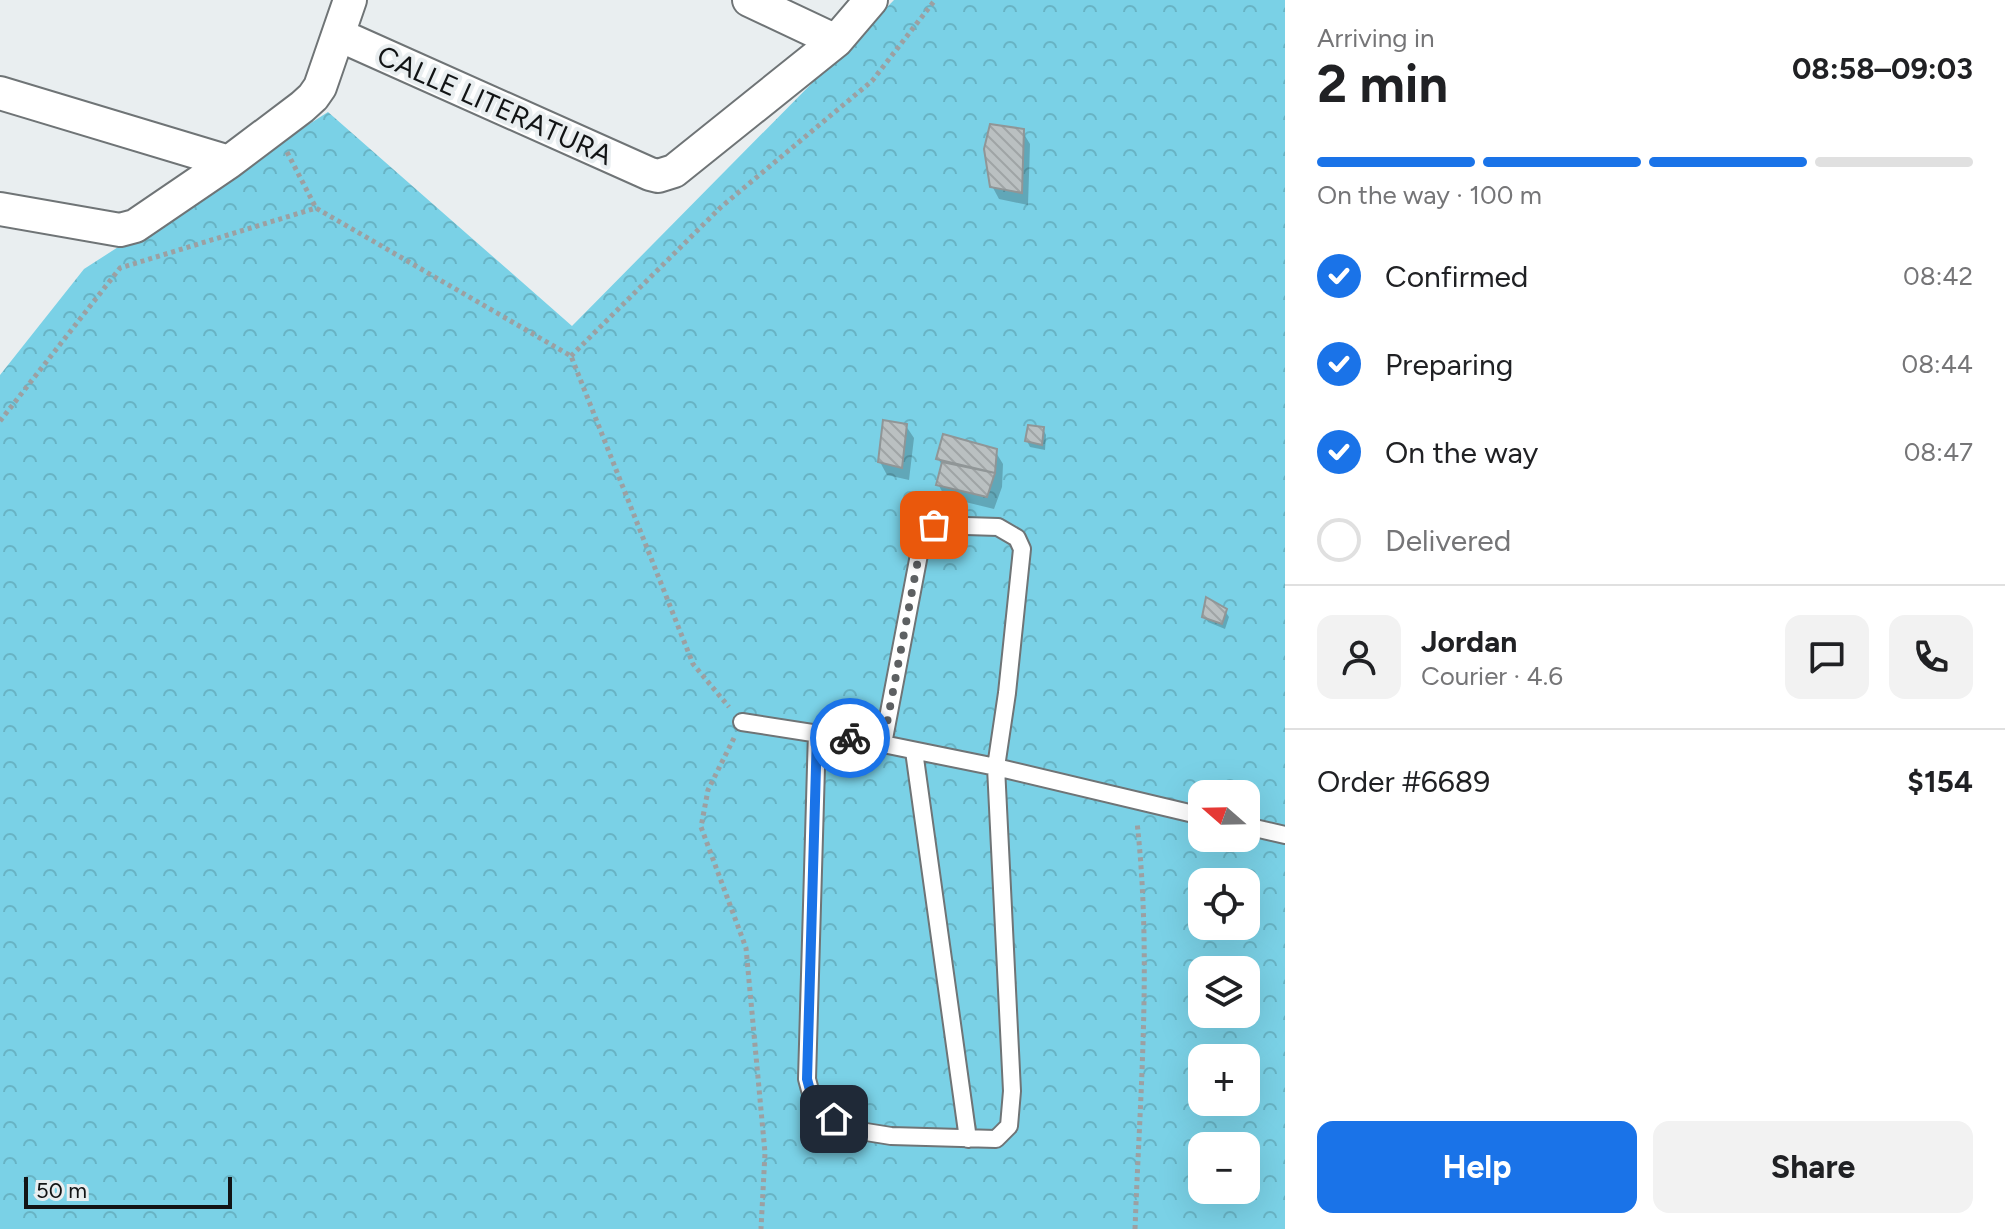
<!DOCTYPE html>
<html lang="en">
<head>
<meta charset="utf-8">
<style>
	:root { --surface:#fff; --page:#f2f2f2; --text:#202124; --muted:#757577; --line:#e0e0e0; --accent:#1a73e8 }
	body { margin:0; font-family:Figtree,sans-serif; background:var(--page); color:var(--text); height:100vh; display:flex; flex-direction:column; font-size:30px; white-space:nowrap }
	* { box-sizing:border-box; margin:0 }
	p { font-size:26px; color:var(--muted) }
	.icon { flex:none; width:44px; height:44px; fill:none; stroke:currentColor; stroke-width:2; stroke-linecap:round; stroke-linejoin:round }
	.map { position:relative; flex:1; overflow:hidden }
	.drawer { display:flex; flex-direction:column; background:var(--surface); width:720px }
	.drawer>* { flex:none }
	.needle { width:52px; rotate:290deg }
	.fabs { position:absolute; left:1188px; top:780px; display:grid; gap:16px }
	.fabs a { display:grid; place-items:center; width:72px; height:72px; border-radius:16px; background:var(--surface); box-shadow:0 8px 32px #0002; font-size:40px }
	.scale { position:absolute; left:24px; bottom:20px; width:208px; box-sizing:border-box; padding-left:8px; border:4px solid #121415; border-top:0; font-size:22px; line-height:28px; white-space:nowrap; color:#121415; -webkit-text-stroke:6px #e9eef0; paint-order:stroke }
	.pin { position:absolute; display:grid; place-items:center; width:68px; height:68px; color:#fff; margin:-34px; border-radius:16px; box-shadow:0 4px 12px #0006 }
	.courier { position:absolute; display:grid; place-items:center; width:80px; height:80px; margin:-40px; border:6px solid #1a73e8; border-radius:50%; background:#fff; color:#222; box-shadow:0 2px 10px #0007 }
	.head em { font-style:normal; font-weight:700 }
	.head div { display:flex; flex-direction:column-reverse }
	.head { display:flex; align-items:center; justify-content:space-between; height:136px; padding:0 32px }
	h1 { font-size:52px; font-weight:700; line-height:60px }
	.bar { display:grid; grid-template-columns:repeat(4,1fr); gap:12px 8px; align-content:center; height:96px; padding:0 32px }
	.bar i { height:10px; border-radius:6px; background:var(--line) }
	.bar .active { background:var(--accent) }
	.bar p { grid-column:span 4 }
	.line { display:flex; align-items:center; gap:20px; padding:0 32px; border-top:2px solid var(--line) }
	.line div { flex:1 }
	.round { display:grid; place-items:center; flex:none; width:84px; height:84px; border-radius:16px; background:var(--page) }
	ol { padding:0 32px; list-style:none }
	li { display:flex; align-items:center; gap:24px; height:88px }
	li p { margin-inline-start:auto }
	li .icon { padding:8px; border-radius:50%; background:var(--accent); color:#fff; stroke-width:4 }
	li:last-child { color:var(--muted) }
	li i { width:44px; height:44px; border:4px solid var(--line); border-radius:50% }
	.primary-button { display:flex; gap:16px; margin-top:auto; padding:16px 32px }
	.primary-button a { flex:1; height:92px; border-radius:16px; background:var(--accent); color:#fff; font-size:32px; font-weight:700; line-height:92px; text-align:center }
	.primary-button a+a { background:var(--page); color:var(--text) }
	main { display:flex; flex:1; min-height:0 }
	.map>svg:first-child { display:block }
</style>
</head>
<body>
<main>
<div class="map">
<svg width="1285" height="1229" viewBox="0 0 1285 1229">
	<defs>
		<pattern id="park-crowns" width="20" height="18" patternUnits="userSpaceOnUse" patternTransform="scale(2)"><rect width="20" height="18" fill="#7ad1e6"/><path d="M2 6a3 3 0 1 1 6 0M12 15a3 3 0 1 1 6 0" fill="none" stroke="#68b3c4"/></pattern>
		<pattern id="building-back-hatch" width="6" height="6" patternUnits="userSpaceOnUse" patternTransform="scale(2)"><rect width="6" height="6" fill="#bac0c1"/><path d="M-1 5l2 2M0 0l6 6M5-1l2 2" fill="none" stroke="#9fa4a5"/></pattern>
	</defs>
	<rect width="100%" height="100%" fill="#e9eef0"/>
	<path fill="url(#park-crowns)" fill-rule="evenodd" d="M 894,0 L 1285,0 L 1285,1229 L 0,1229 L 0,375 L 84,269 L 328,112 L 572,326 ZM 1202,794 L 1246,794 L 1246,838 L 1202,838 ZM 1202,882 L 1246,882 L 1246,926 L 1202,926 ZM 1202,970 L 1246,970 L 1246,1014 L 1202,1014 ZM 1202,1058 L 1246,1058 L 1246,1102 L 1202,1102 ZM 1202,1146 L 1246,1146 L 1246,1190 L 1202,1190 Z"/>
	<path fill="#0003" d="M 1022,131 L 1030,144 L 1028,205 L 999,199 L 992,186 Z
		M 906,426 L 914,438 L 909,480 L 887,475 L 880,462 Z
		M 1043,429 L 1046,435 L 1045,450 L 1030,447 L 1027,441 Z
		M 995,451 L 1003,464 L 1002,487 L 994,509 L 945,497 L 938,484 L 943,466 L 938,459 Z
		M 1225,611 L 1229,617 L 1225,629 L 1208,622 L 1204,616 Z"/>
	<path fill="url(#building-back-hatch)" stroke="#909697" stroke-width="2" d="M 990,124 L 1024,129 L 1022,193 L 990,187 L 984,149 Z
		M 883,420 L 907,424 L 902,468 L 878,462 Z
		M 1028,425 L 1044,427 L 1042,445 L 1025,441 Z
		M 943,434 L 997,449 L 995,473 L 936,459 Z
		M 942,462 L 995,473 L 987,497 L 936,485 Z
		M 1206,597 L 1227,609 L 1222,624 L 1202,617 Z"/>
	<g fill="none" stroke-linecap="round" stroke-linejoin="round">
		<g stroke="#6f7476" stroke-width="20">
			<path id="service" d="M 742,722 L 883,744 L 996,767 L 1202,816
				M 817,732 L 807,1079 L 814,1105 L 834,1119 L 860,1131 L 891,1136 L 996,1139 L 1009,1126 L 1012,1091 L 996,767 L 1007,693 L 1022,549 L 1017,538 L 998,527 L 934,525 L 928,532 L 921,544 L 883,744
				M 914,751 L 968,1139
				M 1246,826 L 1285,835"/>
		</g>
		<g stroke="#6f7476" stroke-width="36">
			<path id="minor" d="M 749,0 L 836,41
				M 339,35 L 650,174 L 658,176 L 674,171 L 836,41 L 871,0
				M 0,93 L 229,162
				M 0,209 L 120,230 L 135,226 L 229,162 L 302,107 L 313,97 L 320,87 L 350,0"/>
		</g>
		<path stroke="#9ca0a2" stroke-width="5" stroke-dasharray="4 4" stroke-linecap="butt" d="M 287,152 L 316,208
			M 571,356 L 721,207 L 872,81 L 935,0
			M 0,421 L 120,268 L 316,208 L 571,356 L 693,664 L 729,707
			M 734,738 L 708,790 L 701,827 L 746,948 L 765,1153 L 761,1229
			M 1135,1229 C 1140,1094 1152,957 1137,822"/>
		<use href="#service" stroke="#fff" stroke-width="16"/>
		<use href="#minor" stroke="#fff" stroke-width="32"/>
	</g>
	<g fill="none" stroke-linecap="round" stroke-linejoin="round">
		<path stroke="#5d6062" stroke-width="8" stroke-dasharray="0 14.4" d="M 850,738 L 883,744 L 921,544 L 928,532 L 934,525"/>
		<path stroke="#1a73e8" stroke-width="10" d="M 834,1119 L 814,1105 L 807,1079 L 817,732 L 850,738"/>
	</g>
	<g text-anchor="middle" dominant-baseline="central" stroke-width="8" stroke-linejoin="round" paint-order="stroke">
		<g font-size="28" fill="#121415" stroke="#e9eef0">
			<text transform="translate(495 105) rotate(24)">CALLE LITERATURA</text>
		</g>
	</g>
</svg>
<div class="fabs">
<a><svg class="needle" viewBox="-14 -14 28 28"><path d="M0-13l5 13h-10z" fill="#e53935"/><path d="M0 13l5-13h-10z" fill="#757577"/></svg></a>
<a><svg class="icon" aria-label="locate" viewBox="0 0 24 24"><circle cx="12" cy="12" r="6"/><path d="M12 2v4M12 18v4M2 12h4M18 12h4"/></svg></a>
<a><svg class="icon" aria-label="layers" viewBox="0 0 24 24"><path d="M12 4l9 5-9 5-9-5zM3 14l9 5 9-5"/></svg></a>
<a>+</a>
<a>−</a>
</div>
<div class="scale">50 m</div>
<div class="pin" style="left:934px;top:525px;background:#ea580c"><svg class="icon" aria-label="bag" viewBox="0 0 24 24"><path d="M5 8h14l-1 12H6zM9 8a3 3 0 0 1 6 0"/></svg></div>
<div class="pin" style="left:834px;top:1119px;background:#1f2937"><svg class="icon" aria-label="home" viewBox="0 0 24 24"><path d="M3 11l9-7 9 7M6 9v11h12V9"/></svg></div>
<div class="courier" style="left:850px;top:738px"><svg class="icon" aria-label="bike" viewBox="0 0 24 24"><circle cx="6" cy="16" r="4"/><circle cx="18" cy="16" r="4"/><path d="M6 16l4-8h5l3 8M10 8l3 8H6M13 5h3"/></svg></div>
</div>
<section class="drawer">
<div class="head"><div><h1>2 min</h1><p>Arriving in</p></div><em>08:58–09:03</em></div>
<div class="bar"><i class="active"></i><i class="active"></i><i class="active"></i><i></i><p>On the way · 100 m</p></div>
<ol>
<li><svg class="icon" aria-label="check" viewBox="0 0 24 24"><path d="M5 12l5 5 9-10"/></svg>Confirmed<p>08:42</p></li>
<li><svg class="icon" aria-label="check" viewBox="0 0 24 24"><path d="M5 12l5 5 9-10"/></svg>Preparing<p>08:44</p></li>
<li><svg class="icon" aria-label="check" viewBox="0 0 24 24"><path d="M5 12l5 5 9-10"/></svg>On the way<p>08:47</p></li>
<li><i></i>Delivered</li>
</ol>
<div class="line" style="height:144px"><a class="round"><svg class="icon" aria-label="person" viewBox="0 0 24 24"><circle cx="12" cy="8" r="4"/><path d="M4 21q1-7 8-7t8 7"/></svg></a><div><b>Jordan</b><p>Courier · 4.6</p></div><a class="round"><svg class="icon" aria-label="chat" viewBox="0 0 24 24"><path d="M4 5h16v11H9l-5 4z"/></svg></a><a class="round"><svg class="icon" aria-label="phone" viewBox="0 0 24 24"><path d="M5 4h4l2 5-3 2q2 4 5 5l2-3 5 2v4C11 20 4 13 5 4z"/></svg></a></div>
<div class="line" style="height:104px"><div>Order #6689</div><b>$154</b></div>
<div class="primary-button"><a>Help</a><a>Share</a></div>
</section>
</main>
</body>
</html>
